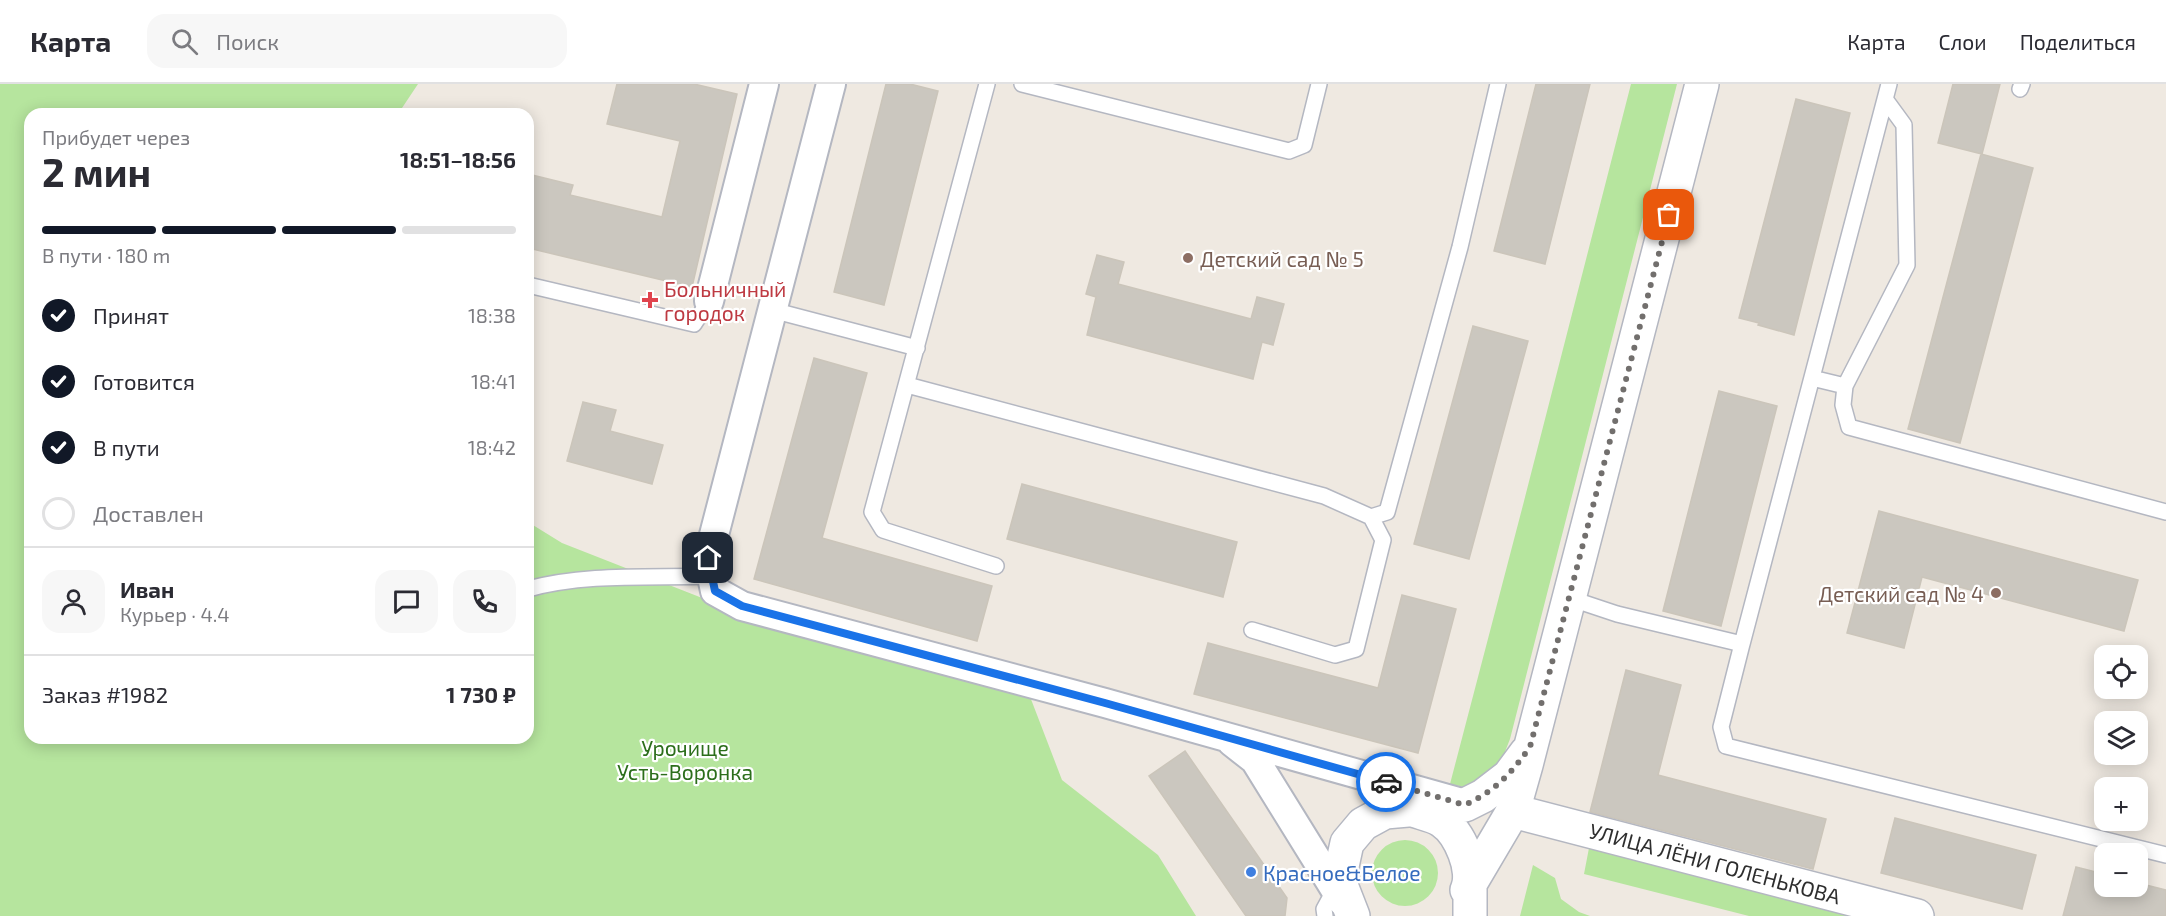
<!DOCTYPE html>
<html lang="ru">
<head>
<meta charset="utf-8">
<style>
	:root { --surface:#fff; --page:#f7f7f7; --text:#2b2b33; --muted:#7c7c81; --line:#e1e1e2; --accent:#111827 }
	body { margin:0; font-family:"Exo 2",sans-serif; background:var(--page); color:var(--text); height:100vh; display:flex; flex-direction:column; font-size:22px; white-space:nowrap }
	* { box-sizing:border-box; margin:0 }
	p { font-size:20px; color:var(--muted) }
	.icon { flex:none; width:33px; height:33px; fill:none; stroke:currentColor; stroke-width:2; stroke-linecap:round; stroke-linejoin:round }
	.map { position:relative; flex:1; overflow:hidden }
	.panel { position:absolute; left:24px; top:24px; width:510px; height:636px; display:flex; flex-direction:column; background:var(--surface); border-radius:18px; box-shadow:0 3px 15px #0003 }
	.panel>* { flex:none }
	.controls { position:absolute; left:2094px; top:561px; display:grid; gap:12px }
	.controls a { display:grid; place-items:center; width:54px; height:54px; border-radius:12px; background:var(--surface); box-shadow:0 3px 15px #0003; font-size:30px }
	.pin { position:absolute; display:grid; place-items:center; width:51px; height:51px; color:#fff; margin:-26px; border-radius:12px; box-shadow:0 3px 9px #0006 }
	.courier { position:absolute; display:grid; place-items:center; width:60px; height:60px; margin:-30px; border:4px solid #1a73e8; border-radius:50%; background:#fff; color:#222; box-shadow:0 2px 8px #0007 }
	.summary em { font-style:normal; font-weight:700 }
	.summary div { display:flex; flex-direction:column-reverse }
	.summary { display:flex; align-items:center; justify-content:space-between; height:102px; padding:0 18px }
	h1 { font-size:39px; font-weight:700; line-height:45px }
	.bar { display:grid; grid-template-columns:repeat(4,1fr); gap:9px 6px; align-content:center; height:72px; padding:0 18px }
	.bar i { height:8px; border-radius:4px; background:var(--line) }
	.bar .active { background:var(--accent) }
	.bar p { grid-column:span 4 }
	.line { display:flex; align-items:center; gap:15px; padding:0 18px; border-top:2px solid var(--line) }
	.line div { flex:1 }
	.round { display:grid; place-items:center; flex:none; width:63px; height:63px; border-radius:18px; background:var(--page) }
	ol { padding:0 18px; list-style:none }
	li { display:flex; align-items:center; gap:18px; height:66px }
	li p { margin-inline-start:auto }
	li .icon { padding:6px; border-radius:50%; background:var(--accent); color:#fff; stroke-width:4 }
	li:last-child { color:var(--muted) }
	li i { width:33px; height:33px; border:3px solid var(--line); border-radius:50% }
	header { display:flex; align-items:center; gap:36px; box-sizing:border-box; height:84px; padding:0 30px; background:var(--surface); border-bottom:2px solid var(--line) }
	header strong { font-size:28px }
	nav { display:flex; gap:33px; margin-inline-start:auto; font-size:21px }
	.search { width:420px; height:54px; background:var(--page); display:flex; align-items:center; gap:15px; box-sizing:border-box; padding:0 21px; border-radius:18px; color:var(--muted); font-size:22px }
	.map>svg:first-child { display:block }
</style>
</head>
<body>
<header>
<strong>Карта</strong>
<div class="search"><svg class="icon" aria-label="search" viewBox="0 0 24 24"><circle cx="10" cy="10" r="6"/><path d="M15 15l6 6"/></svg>Поиск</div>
<nav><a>Карта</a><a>Слои</a><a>Поделиться</a></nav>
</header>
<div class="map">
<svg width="2166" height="832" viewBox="0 0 2166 832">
	<rect width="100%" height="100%" fill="#efe9e1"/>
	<path fill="#b6e59e" d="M 0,0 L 418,0 L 398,30 L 30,30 L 30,654 L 528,654 L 528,438 L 562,459 L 786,547 L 1029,610 L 1062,696 L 1158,771 L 1196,832 L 0,832 Z
		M 1631,0 L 1677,0 L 1510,655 L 1499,683 L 1469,704 L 1450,700 L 1523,421 Z
		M1372 789a33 33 0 1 1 66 0a33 33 0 1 1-66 0Z
		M 1589,764 L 1856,832 L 1749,832 L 1584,790 Z
		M 1533,781 L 1555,794 L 1561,815 L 1579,828 L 1590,832 L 1520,832 Z"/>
	<path fill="#cbc7bf" stroke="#cbc5ba" stroke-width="1.5" d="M 617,0 L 694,0 L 737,10 L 692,203 L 528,164 L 528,90 L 573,101 L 570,111 L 662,133 L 680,57 L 607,40 Z
		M 886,0 L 910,0 L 938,7 L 884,221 L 834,208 Z
		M 1536,0 L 1590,0 L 1545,180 L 1494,167 Z
		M 1953,0 L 2000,0 L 1982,70 L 1938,59 Z
		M 1796,15 L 1850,29 L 1794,251 L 1758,241 L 1759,239 L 1739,234 Z
		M 1981,70 L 2033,84 L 1960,359 L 1908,345 Z
		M 1097,171 L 1124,178 L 1118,200 L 1251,235 L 1257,213 L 1284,220 L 1273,261 L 1262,258 L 1253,295 L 1087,251 L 1096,213 L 1086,210 Z
		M 1473,242 L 1528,257 L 1469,475 L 1414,460 Z
		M 814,274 L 867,289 L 822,454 L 992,502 L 977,557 L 754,495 Z
		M 1719,307 L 1777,322 L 1721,542 L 1663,527 Z
		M 583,318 L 616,326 L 610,347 L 663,361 L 652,400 L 567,377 Z
		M 1022,400 L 1237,458 L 1223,513 L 1007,455 Z
		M 1879,427 L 2138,496 L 2124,547 L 1922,493 L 1904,564 L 1847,549 Z
		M 1402,511 L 1456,525 L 1418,669 L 1194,610 L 1208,559 L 1378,604 Z
		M 1626,586 L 1681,601 L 1658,691 L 1826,735 L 1813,785 L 1590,728 Z
		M 1185,667 L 1287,814 L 1285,832 L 1246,832 L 1149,692 Z
		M 1895,734 L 2036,771 L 2022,825 L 1881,789 Z
		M 2076,783 L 2104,790 L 2104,802 L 2138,802 L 2138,799 L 2166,806 L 2166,832 L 2063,832 Z"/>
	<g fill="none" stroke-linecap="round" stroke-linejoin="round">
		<g stroke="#b4b7c1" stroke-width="18">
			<path id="service" d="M 987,0 L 872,428 L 883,446 L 996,482
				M 1022,0 L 1289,67 L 1304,61 L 1319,0
				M 2020,5 L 2022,0
				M 528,201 L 694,240 L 709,217
				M 772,226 L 917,264
				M 1812,294 L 1845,302 L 1907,181 L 1904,41 L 1885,15
				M 907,301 L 1324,412 L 1371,433 L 1383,456 L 1356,565 L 1335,571 L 1252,546
				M 1845,302 L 1843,321 L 1849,343 L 2166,428
				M 1371,433 L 1387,428 L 1460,163 L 1498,0
				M 528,505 C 586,489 651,494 711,492
				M 1569,514 L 1617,530 L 1742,560 L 1721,643 L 1726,662 L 2166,771
				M 1742,560 L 1889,0
				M 1325,832 L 1324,825 L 1336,803"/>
		</g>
		<g stroke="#b4b7c1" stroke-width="32">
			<path id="minor" d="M 831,0 L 708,474 L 715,507 L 742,522 L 1105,619 L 1458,718
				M 709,217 L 764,0
				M 1232,658 L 1255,676 L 1343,818"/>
		</g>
		<g stroke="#b4b7c1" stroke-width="36">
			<path id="tertiary" d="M 1513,727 L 1917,832"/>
		</g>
		<g stroke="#b4b7c1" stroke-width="36">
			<path id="secondary" d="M 1410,725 C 1420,729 1434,731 1442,737 C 1460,749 1476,787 1467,806
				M 1353,832 L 1339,796 L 1347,759 L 1363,740 L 1385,728 L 1465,721 L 1483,712 L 1509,692 L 1526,669
				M 1470,832 L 1470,800 L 1513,727 L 1526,681 L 1702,0"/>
		</g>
		<use href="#service" stroke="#fff" stroke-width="15"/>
		<use href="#minor" stroke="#fff" stroke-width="28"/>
		<use href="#tertiary" stroke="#fff" stroke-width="33"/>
		<use href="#secondary" stroke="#fff" stroke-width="33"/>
	</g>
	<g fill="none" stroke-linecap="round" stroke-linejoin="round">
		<path stroke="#726f6d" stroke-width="6" stroke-dasharray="0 10.8" d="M 1386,698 L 1465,721 C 1496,706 1510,691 1530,663 L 1669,131"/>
		<path stroke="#1a73e8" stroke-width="8" d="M 708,474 L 715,507 L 742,522 L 1105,619 L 1386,698"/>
	</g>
	<g fill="#8d6e63" stroke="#fff" stroke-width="2">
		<circle cx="1188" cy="174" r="6"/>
		<circle cx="1996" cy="509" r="6"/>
	</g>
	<path fill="#e0444e" stroke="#fff" stroke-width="2" d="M647 207h6v6h6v6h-6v6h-6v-6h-6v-6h6z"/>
	<circle fill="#3f7fe0" stroke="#fff" stroke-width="2" cx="1251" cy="788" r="6"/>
	<g text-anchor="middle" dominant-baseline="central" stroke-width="4.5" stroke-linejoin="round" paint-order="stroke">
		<g font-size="21" fill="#785e54" stroke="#fff" text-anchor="start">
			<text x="1200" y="174">Детский сад № 5</text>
			<text x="1984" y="509" text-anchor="end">Детский сад № 4</text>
		</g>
		<g font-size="21" fill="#be3a42" stroke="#fff" text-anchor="start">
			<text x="664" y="204">Больничный<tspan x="664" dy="24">городок</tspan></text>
		</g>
		<g font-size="21" fill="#2c6e1b" stroke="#fff">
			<text x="685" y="663">Урочище<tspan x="685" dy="24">Усть-Воронка</tspan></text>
		</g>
		<g font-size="21" fill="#2e2e2e" stroke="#fff">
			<text transform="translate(1715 779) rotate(15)">УЛИЦА ЛЁНИ ГОЛЕНЬКОВА</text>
		</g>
		<g font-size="21" fill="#366cbe" stroke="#fff" text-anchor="start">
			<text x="1263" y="788">Красное&amp;Белое</text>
		</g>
	</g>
</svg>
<div class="controls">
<a><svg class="icon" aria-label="locate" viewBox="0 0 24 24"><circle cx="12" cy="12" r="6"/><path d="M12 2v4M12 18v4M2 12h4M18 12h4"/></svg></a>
<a><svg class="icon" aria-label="layers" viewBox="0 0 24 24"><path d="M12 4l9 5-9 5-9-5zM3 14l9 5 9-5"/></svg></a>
<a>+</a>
<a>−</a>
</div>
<div class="pin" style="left:1669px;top:131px;background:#ea580c"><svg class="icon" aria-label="bag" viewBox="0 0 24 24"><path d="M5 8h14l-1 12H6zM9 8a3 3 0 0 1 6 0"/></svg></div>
<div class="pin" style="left:708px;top:474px;background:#1f2937"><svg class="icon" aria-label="home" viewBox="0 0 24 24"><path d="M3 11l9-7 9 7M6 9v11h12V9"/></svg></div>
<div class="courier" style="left:1386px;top:698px"><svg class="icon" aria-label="car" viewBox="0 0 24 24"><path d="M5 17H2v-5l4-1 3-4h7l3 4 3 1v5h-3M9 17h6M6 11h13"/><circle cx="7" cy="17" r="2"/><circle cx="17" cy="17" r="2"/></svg></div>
<section class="panel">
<div class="summary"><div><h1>2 мин</h1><p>Прибудет через</p></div><em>18:51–18:56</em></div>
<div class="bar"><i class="active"></i><i class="active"></i><i class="active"></i><i></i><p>В пути · 180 m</p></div>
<ol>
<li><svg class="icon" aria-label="check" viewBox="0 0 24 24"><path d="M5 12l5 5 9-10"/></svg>Принят<p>18:38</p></li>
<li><svg class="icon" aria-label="check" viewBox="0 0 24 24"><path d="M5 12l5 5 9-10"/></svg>Готовится<p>18:41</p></li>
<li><svg class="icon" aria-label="check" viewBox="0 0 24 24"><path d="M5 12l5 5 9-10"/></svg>В пути<p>18:42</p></li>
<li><i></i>Доставлен</li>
</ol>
<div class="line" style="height:108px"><a class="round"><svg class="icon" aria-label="person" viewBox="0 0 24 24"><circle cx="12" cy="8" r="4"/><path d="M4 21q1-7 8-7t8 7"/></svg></a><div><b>Иван</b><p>Курьер · 4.4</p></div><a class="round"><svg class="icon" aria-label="chat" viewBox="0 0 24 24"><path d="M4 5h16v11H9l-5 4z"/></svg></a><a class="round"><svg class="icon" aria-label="phone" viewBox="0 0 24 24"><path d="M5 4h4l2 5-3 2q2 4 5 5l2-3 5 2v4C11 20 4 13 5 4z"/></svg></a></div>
<div class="line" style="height:78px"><div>Заказ #1982</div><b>1 730 ₽</b></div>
</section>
</div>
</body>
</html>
